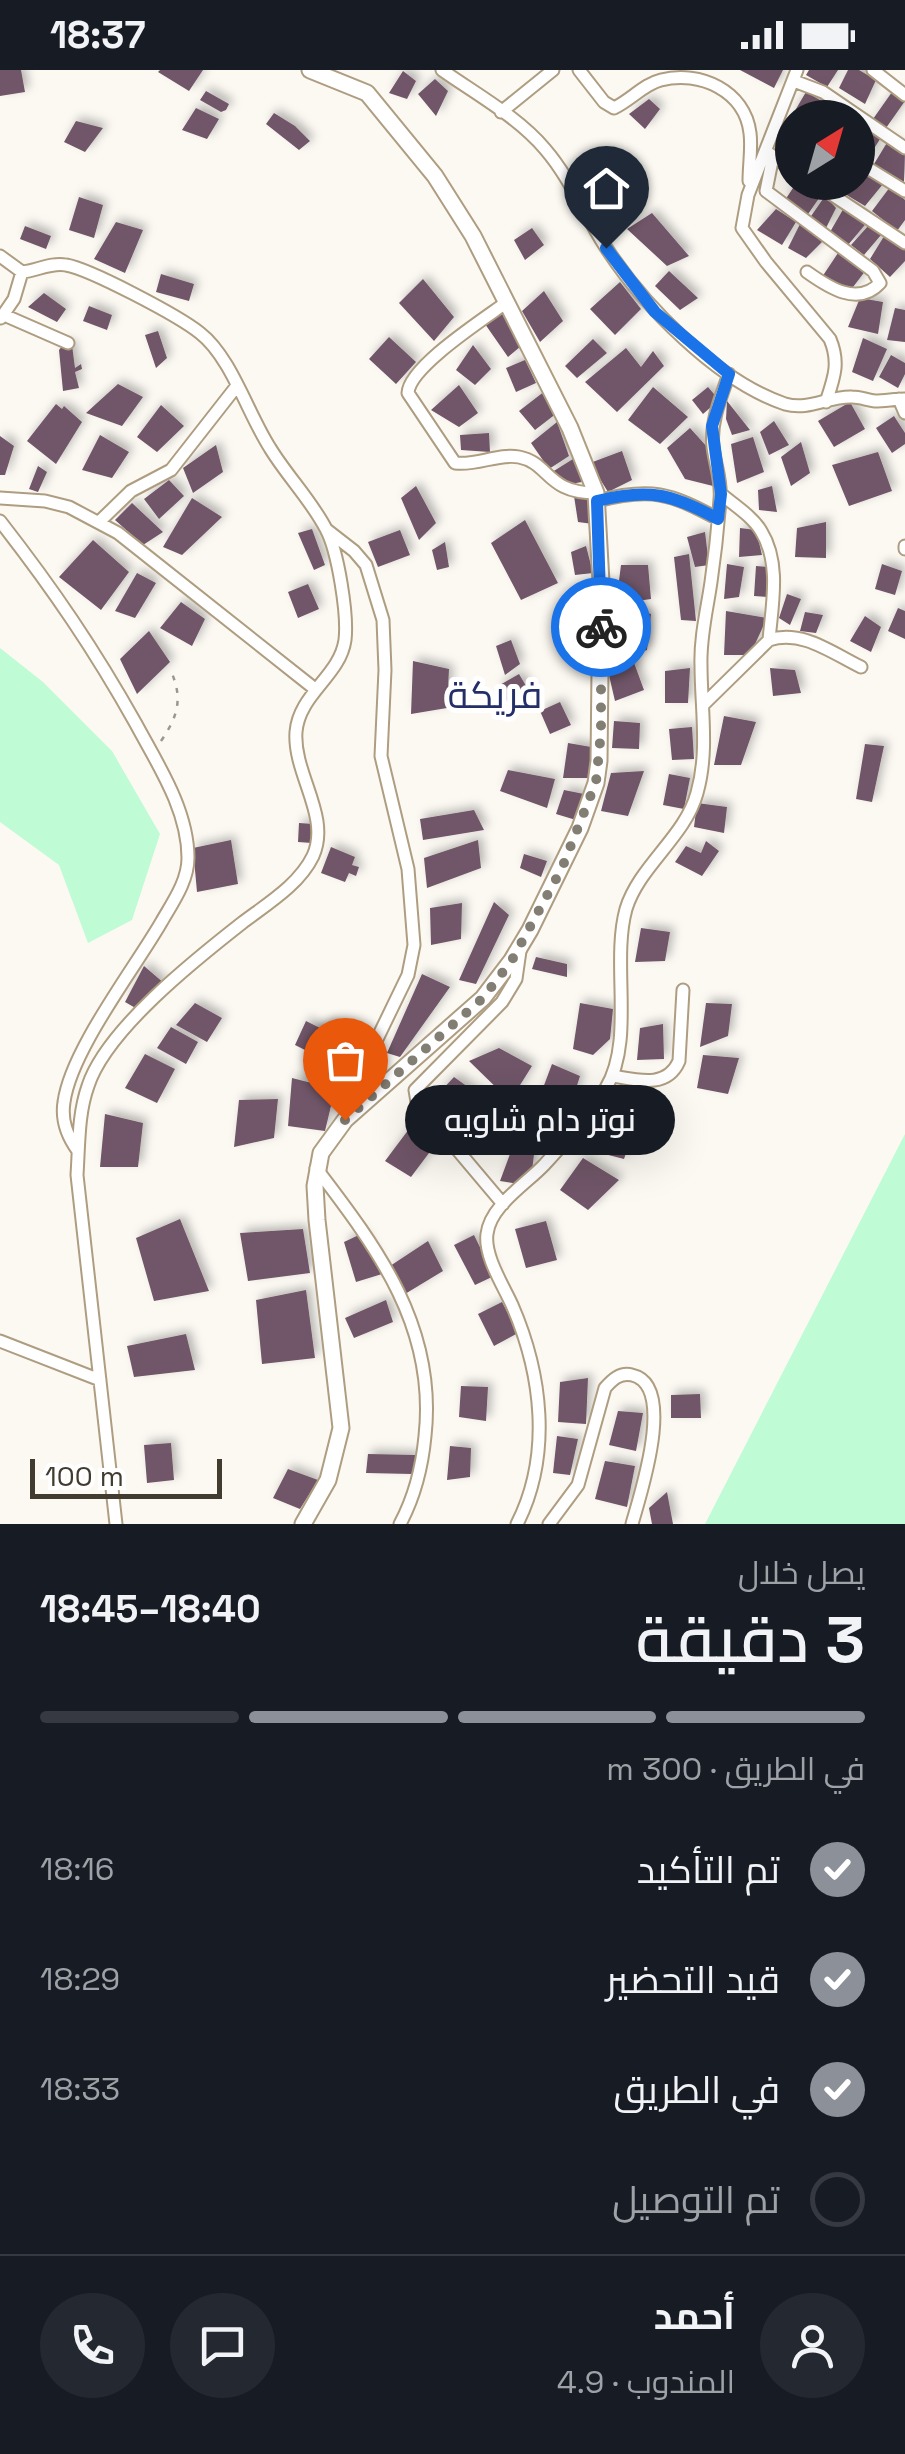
<!DOCTYPE html>
<html lang="ar">
<head>
<meta charset="utf-8">
<style>
	:root { --surface:#171b24; --page:#242831; --text:#f1f3f6; --muted:#9ea1a6; --line:#363941; --accent:#8c9099 }
	body { margin:0; font-family:"Space Grotesk",Cairo,sans-serif; background:var(--page); color:var(--text); direction:rtl; height:100vh; display:flex; flex-direction:column; font-size:38px; white-space:nowrap }
	* { box-sizing:border-box; margin:0 }
	p { font-size:32px; color:var(--muted) }
	.icon { flex:none; width:55px; height:55px; fill:none; stroke:currentColor; stroke-width:2; stroke-linecap:round; stroke-linejoin:round }
	.map { position:relative; height:1454px; overflow:hidden; direction:ltr }
	.side { display:flex; flex-direction:column; background:var(--surface); flex:1 }
	.side>* { flex:none }
	.needle { width:65px; rotate:37deg }
	.buttons { position:absolute; left:775px; top:30px; display:grid; gap:20px }
	.buttons a { display:grid; place-items:center; width:100px; height:100px; border-radius:50%; background:var(--surface); box-shadow:0 10px 40px #0002; font-size:50px }
	.scale { position:absolute; left:30px; bottom:25px; width:192px; box-sizing:border-box; padding-left:10px; border:5px solid #423b2f; border-top:0; font-size:28px; line-height:35px; white-space:nowrap; color:#423b2f; -webkit-text-stroke:8px #fff; paint-order:stroke }
	.pin { position:absolute; display:grid; place-items:center; width:85px; height:85px; color:#fff; margin:-102px -42px; border-radius:50% 50% 50% 0; rotate:-45deg; box-shadow:0 0 10px #0007 }
	.pin .icon { rotate:45deg }
	.courier { position:absolute; display:grid; place-items:center; width:100px; height:100px; margin:-50px; border:8px solid #1a73e8; border-radius:50%; background:#fff; color:#222; box-shadow:0 2px 12px #0007 }
	.bubble { position:absolute; height:70px; border-radius:35px; background:var(--surface); box-shadow:0 10px 40px #0002; font-size:32px; font-weight:600; line-height:70px; text-align:center; direction:rtl }
	.overview em { font-style:normal; font-weight:600 }
	.overview div { display:flex; flex-direction:column-reverse }
	.overview { display:flex; align-items:center; justify-content:space-between; height:170px; padding:0 40px }
	h1 { font-size:65px; font-weight:600; line-height:75px }
	.bar { display:grid; grid-template-columns:repeat(4,1fr); gap:15px 10px; align-content:center; height:120px; padding:0 40px }
	.bar i { height:12px; border-radius:8px; background:var(--line) }
	.bar .on { background:var(--accent) }
	.bar p { grid-column:span 4 }
	.line { display:flex; align-items:center; gap:25px; padding:0 40px; border-top:2px solid var(--line) }
	.line div { flex:1 }
	.round { display:grid; place-items:center; flex:none; width:105px; height:105px; border-radius:52px; background:var(--page) }
	ol { padding:0 40px; list-style:none }
	li { display:flex; align-items:center; gap:30px; height:110px }
	li p { margin-inline-start:auto }
	li .icon { padding:10px; border-radius:50%; background:var(--accent); color:#fff; stroke-width:4 }
	li:last-child { color:var(--muted) }
	li i { width:55px; height:55px; border:5px solid var(--line); border-radius:50% }
	.status { display:flex; justify-content:space-between; align-items:center; height:70px; padding:0 50px; background:var(--surface); direction:ltr }
	.status svg { height:28px; fill:currentColor }
	.map>svg:first-child { display:block }
</style>
</head>
<body>
<div class="status"><b>18:37</b><svg viewBox="0 0 49 12"><path d="M0 12V9h3v3zM5 12V6h3v6zM10 12V3h3v9zM15 12V0h3v12zM26 1h20v11H26zM47 4h2v5h-2z"/></svg></div>
<div class="map">
<svg width="905" height="1454" viewBox="0 0 905 1454">
	<defs>
		<filter id="shadow"><feDropShadow dx="4.5" dy="-4.5" stdDeviation="5" flood-color="#0004"/></filter>
	</defs>
	<rect width="100%" height="100%" fill="#fcf9f3"/>
	<path fill="#bffbd4" d="M 0,578 L 43,612 L 112,681 L 160,764 L 132,850 L 88,873 L 59,795 L 0,752 Z
		M 905,1064 L 905,1454 L 704,1454 L 705,1454 Z"/>
	<path fill="#705668" filter="url(#shadow)" d="M 0,0 L 21,0 L 25,22 L 0,26 Z
		M 160,0 L 203,0 L 189,21 L 158,2 Z
		M 740,0 L 783,0 L 774,18 Z
		M 809,0 L 838,0 L 827,17 L 806,5 Z
		M 848,0 L 859,0 L 876,10 L 865,34 L 839,18 Z
		M 403,1 L 416,11 L 407,29 L 389,23 Z
		M 435,9 L 448,21 L 436,46 L 418,24 Z
		M 206,21 L 229,34 L 226,40 L 221,42 L 200,30 Z
		M 806,22 L 839,41 L 835,48 L 799,48 L 793,44 Z
		M 892,22 L 905,31 L 886,58 L 873,49 Z
		M 649,29 L 660,39 L 645,59 L 629,44 Z
		M 196,38 L 219,49 L 207,69 L 182,60 Z
		M 274,43 L 295,56 L 310,71 L 299,80 L 266,54 Z
		M 76,51 L 103,58 L 85,82 L 64,72 Z
		M 858,51 L 882,66 L 868,88 L 858,82 Z
		M 888,71 L 905,82 L 904,112 L 874,94 Z
		M 862,98 L 883,114 L 865,136 L 845,124 L 852,112 L 858,112 Z
		M 797,112 L 811,112 L 824,121 L 806,147 L 785,130 Z
		M 890,117 L 905,130 L 905,150 L 897,161 L 872,141 Z
		M 825,126 L 836,138 L 826,158 L 809,149 Z
		M 79,127 L 103,135 L 94,168 L 69,160 Z
		M 845,136 L 869,150 L 848,175 L 830,162 Z
		M 776,139 L 796,152 L 782,175 L 757,160 Z
		M 652,143 L 689,186 L 667,196 L 627,159 Z
		M 116,152 L 143,160 L 125,203 L 94,189 Z
		M 800,154 L 824,170 L 806,188 L 788,178 Z
		M 869,155 L 881,165 L 864,185 L 851,175 Z
		M 25,156 L 51,166 L 46,179 L 20,169 Z
		M 532,158 L 544,175 L 525,190 L 514,170 Z
		M 886,163 L 905,178 L 905,191 L 890,207 L 870,189 Z
		M 840,180 L 866,200 L 850,221 L 822,207 Z
		M 669,201 L 698,228 L 680,240 L 655,216 Z
		M 161,204 L 194,214 L 189,231 L 156,222 Z
		M 423,209 L 454,247 L 434,271 L 399,233 Z
		M 620,212 L 641,239 L 615,265 L 590,239 Z
		M 544,221 L 563,251 L 540,272 L 522,241 Z
		M 44,223 L 66,239 L 57,252 L 28,237 Z
		M 860,228 L 883,232 L 878,264 L 848,257 Z
		M 89,236 L 112,245 L 107,260 L 83,251 Z
		M 895,238 L 905,240 L 905,272 L 887,270 Z
		M 506,242 L 521,276 L 508,287 L 485,254 Z
		M 158,261 L 167,288 L 156,298 L 145,265 Z
		M 389,267 L 416,292 L 396,314 L 369,289 Z
		M 863,268 L 887,279 L 873,311 L 852,302 Z
		M 593,269 L 607,283 L 577,308 L 565,296 Z
		M 64,274 L 72,275 L 75,298 L 81,294 L 82,299 L 75,302 L 79,318 L 63,321 L 59,280 Z
		M 473,275 L 491,299 L 475,315 L 456,300 Z
		M 626,278 L 641,297 L 653,281 L 664,296 L 617,342 L 585,312 Z
		M 891,285 L 905,293 L 905,304 L 898,318 L 879,307 Z
		M 525,290 L 536,313 L 516,322 L 506,298 Z
		M 118,314 L 143,327 L 122,356 L 86,343 Z
		M 459,315 L 478,343 L 459,357 L 431,340 Z
		M 653,317 L 688,347 L 660,374 L 628,350 Z
		M 708,317 L 719,330 L 703,344 L 692,330 Z
		M 545,321 L 557,343 L 535,360 L 519,341 Z
		M 727,331 L 750,360 L 732,365 L 726,349 Z
		M 850,332 L 865,359 L 834,377 L 818,351 Z
		M 56,334 L 62,339 L 64,336 L 82,352 L 56,394 L 27,371 Z
		M 161,335 L 184,356 L 157,382 L 137,367 Z
		M 894,346 L 905,363 L 905,374 L 892,383 L 876,358 Z
		M 774,351 L 789,375 L 769,385 L 760,362 Z
		M 557,352 L 569,386 L 549,399 L 531,373 Z
		M 690,358 L 708,378 L 713,416 L 685,409 L 667,378 Z
		M 489,363 L 490,382 L 461,380 L 460,365 Z
		M 100,365 L 129,382 L 112,408 L 82,400 Z
		M 0,366 L 14,376 L 5,405 L 0,405 Z
		M 753,367 L 764,402 L 737,413 L 731,374 Z
		M 801,372 L 810,403 L 791,416 L 781,387 Z
		M 216,375 L 223,402 L 193,423 L 183,398 Z
		M 622,381 L 632,410 L 608,422 L 590,393 Z
		M 878,382 L 892,421 L 849,436 L 832,395 Z
		M 573,389 L 582,412 L 570,414 L 549,404 Z
		M 38,396 L 47,402 L 38,422 L 29,419 Z
		M 169,410 L 184,426 L 159,449 L 144,429 Z
		M 416,416 L 436,453 L 419,470 L 401,428 Z
		M 772,416 L 777,442 L 759,440 L 758,420 Z
		M 574,426 L 593,427 L 593,454 L 578,452 Z
		M 192,428 L 222,447 L 182,485 L 163,477 Z
		M 132,433 L 163,462 L 143,475 L 115,450 Z
		M 525,450 L 558,513 L 521,530 L 491,473 Z
		M 826,452 L 826,488 L 795,487 L 797,458 Z
		M 740,458 L 756,460 L 762,485 L 739,487 Z
		M 312,459 L 325,495 L 314,500 L 298,463 Z
		M 400,460 L 410,485 L 378,497 L 368,472 Z
		M 705,462 L 709,495 L 695,497 L 687,467 Z
		M 93,470 L 129,502 L 101,540 L 59,507 Z
		M 445,472 L 449,497 L 437,500 L 432,480 Z
		M 586,476 L 593,503 L 575,505 L 571,482 Z
		M 689,484 L 696,551 L 681,550 L 674,487 Z
		M 727,494 L 744,497 L 739,527 L 724,529 Z
		M 882,494 L 902,501 L 895,525 L 875,519 Z
		M 621,495 L 648,495 L 651,529 L 616,534 Z
		M 756,496 L 768,497 L 768,527 L 754,526 Z
		M 137,503 L 156,513 L 135,548 L 115,541 Z
		M 308,514 L 319,539 L 298,548 L 288,522 Z
		M 787,524 L 801,529 L 790,555 L 779,548 Z
		M 181,532 L 205,549 L 192,576 L 160,558 Z
		M 629,537 L 651,544 L 647,580 L 625,587 Z
		M 898,538 L 905,541 L 905,569 L 888,561 Z
		M 726,541 L 767,548 L 750,585 L 724,585 Z
		M 805,542 L 823,545 L 816,563 L 800,561 Z
		M 865,546 L 881,557 L 871,582 L 850,571 Z
		M 149,561 L 170,592 L 137,624 L 120,589 Z
		M 511,570 L 520,594 L 505,605 L 496,576 Z
		M 633,590 L 644,620 L 615,631 L 608,601 Z
		M 413,591 L 449,599 L 447,638 L 411,644 Z
		M 690,598 L 688,633 L 665,633 L 665,601 Z
		M 770,598 L 795,600 L 801,623 L 773,626 Z
		M 519,604 L 532,626 L 511,638 L 498,616 Z
		M 560,632 L 571,655 L 550,664 L 540,641 Z
		M 724,646 L 756,652 L 741,695 L 714,695 Z
		M 614,651 L 640,653 L 639,679 L 612,678 Z
		M 692,657 L 694,689 L 672,690 L 669,659 Z
		M 568,673 L 597,678 L 590,708 L 563,708 Z
		M 865,674 L 884,676 L 872,732 L 856,729 Z
		M 508,700 L 555,709 L 547,738 L 500,721 Z
		M 644,701 L 628,746 L 601,741 L 611,703 Z
		M 669,704 L 690,708 L 684,739 L 663,735 Z
		M 564,720 L 584,724 L 576,750 L 556,744 Z
		M 697,733 L 727,737 L 724,763 L 694,757 Z
		M 474,740 L 484,760 L 423,770 L 420,749 Z
		M 299,753 L 313,754 L 312,773 L 298,772 Z
		M 231,770 L 238,814 L 197,822 L 193,778 Z
		M 478,770 L 481,798 L 427,818 L 424,788 Z
		M 706,771 L 719,781 L 702,806 L 675,792 L 686,776 L 701,783 Z
		M 331,777 L 355,787 L 352,795 L 359,797 L 356,806 L 349,803 L 345,812 L 321,803 Z
		M 524,784 L 547,791 L 541,807 L 520,798 Z
		M 494,832 L 509,845 L 476,914 L 459,910 Z
		M 462,833 L 461,869 L 431,875 L 430,838 Z
		M 641,858 L 670,862 L 665,891 L 635,892 Z
		M 536,887 L 567,894 L 567,907 L 532,899 Z
		M 144,896 L 165,914 L 139,940 L 125,932 Z
		M 422,904 L 450,917 L 400,987 L 387,983 Z
		M 195,933 L 222,948 L 207,972 L 176,955 Z
		M 580,933 L 613,939 L 610,969 L 593,985 L 573,979 Z
		M 706,933 L 732,934 L 728,966 L 700,977 Z
		M 306,951 L 324,960 L 328,953 L 360,969 L 345,1000 L 295,975 Z
		M 663,954 L 664,989 L 637,990 L 640,958 Z
		M 171,957 L 198,972 L 186,994 L 157,978 Z
		M 499,978 L 532,996 L 510,1031 L 469,991 Z
		M 145,984 L 175,999 L 157,1033 L 125,1018 Z
		M 703,985 L 739,988 L 728,1024 L 697,1018 Z
		M 552,994 L 580,1006 L 567,1047 L 537,1034 Z
		M 454,1007 L 482,1027 L 498,1033 L 513,1045 L 494,1071 L 439,1023 Z
		M 292,1008 L 335,1019 L 325,1061 L 288,1056 Z
		M 622,1016 L 644,1018 L 634,1062 L 608,1055 Z
		M 278,1029 L 274,1068 L 234,1077 L 239,1030 Z
		M 105,1044 L 143,1053 L 138,1097 L 100,1097 Z
		M 412,1055 L 438,1071 L 411,1107 L 385,1091 Z
		M 592,1056 L 630,1071 L 624,1089 L 585,1079 Z
		M 513,1076 L 535,1076 L 532,1101 L 519,1114 L 500,1111 Z
		M 583,1088 L 619,1110 L 588,1140 L 560,1120 Z
		M 180,1149 L 209,1221 L 154,1231 L 136,1168 Z
		M 546,1151 L 557,1190 L 526,1198 L 515,1159 Z
		M 303,1159 L 310,1203 L 248,1211 L 240,1163 Z
		M 361,1164 L 382,1204 L 356,1212 L 344,1172 Z
		M 474,1165 L 494,1206 L 475,1215 L 454,1175 Z
		M 428,1171 L 443,1201 L 405,1224 L 390,1196 Z
		M 306,1220 L 315,1288 L 262,1294 L 256,1230 Z
		M 386,1230 L 393,1252 L 354,1268 L 345,1248 Z
		M 502,1232 L 518,1263 L 494,1276 L 478,1244 Z
		M 186,1264 L 195,1300 L 134,1307 L 127,1276 Z
		M 588,1308 L 586,1354 L 558,1352 L 560,1312 Z
		M 461,1316 L 488,1317 L 486,1351 L 459,1347 Z
		M 700,1324 L 701,1348 L 671,1348 L 671,1325 Z
		M 618,1341 L 643,1343 L 636,1381 L 609,1375 Z
		M 557,1366 L 578,1369 L 570,1405 L 553,1403 Z
		M 171,1373 L 174,1410 L 147,1413 L 144,1375 Z
		M 450,1376 L 471,1378 L 470,1407 L 447,1410 Z
		M 368,1384 L 416,1385 L 412,1404 L 366,1403 Z
		M 605,1391 L 635,1396 L 627,1437 L 595,1429 Z
		M 288,1399 L 318,1410 L 300,1439 L 273,1428 Z
		M 667,1422 L 673,1454 L 652,1454 L 649,1438 Z"/>
	<g fill="none" stroke-linecap="round" stroke-linejoin="round">
		<g stroke="#ae9d81" stroke-width="15">
			<path id="street" d="M 442,0 C 476,24 518,47 545,79 C 570,108 584,143 605,176 C 643,235 717,311 785,334 C 809,341 828,326 852,327 C 860,327 867,330 875,331 C 885,331 895,329 905,329
				M 579,0 L 604,32 L 614,38 C 631,30 644,14 661,10 C 700,0 745,21 750,63 C 752,78 749,95 749,111
				M 797,0 L 748,125 L 742,158 L 766,192 L 830,269 C 840,293 834,308 826,332
				M 873,0 L 905,25
				M 794,11 L 823,22 L 905,78
				M 501,42 L 553,0
				M 767,82 L 792,99
				M 773,86 L 766,121 L 873,201 L 880,213 C 858,237 828,217 807,202
				M 858,92 L 905,121
				M 813,112 L 905,173
				M 0,186 L 22,202 C 36,201 51,192 66,195 C 90,199 179,246 200,263 C 231,287 248,344 270,378 C 287,406 311,430 326,459 C 338,481 348,545 345,570 C 340,606 299,624 296,662 C 293,704 331,746 313,786 C 299,815 267,834 242,853 C 196,889 106,960 88,1016 C 78,1044 79,1075 77,1105 L 116,1454
				M 507,232 C 484,249 409,297 408,323 L 455,393 C 477,396 498,383 519,387 C 550,393 546,423 596,423
				M 4,245 L 68,273
				M 1,248 L 14,229 L 22,202
				M 899,329 L 905,343
				M 721,424 C 734,435 752,446 761,461 C 781,493 772,535 769,570
				M 0,428 L 45,431 L 69,437 L 118,463 L 315,619
				M 597,431 C 651,417 670,423 718,449
				M 0,451 C 53,519 94,579 136,654 C 158,695 188,740 188,788 C 188,811 173,832 162,851 C 135,898 71,980 64,1032 C 61,1051 67,1066 78,1081
				M 99,452 L 131,421 L 171,400 L 236,317
				M 327,460 L 354,481 L 366,495 L 383,550 L 385,600 L 381,686 L 408,799 L 414,875 L 408,905 L 363,998 L 345,1050
				M 905,476 L 905,479
				M 704,634 L 769,570 C 802,559 832,583 861,597
				M 613,1006 C 637,1010 667,1019 679,991 L 683,920
				M 316,1098 C 378,1179 437,1258 425,1366 C 422,1398 415,1426 400,1454
				M 503,1134 L 417,1032 L 415,1020 L 502,932 L 516,909 L 520,881
				M 0,1271 L 100,1310
				M 517,1454 C 552,1385 542,1304 512,1235 C 503,1215 484,1186 487,1164 C 490,1136 526,1114 544,1095 C 566,1071 589,1046 606,1018 C 635,970 611,893 626,839 C 639,796 685,767 697,723 C 709,681 701,638 701,595 C 700,567 707,540 711,512 C 715,485 718,457 720,429 C 722,411 715,395 713,377 C 710,352 721,327 729,304
				M 549,1454 L 578,1415 L 605,1318 C 612,1310 620,1302 632,1305 C 677,1315 640,1425 632,1454"/>
		</g>
		<g stroke="#ae9d81" stroke-width="19">
			<path id="secondary" d="M 303,1454 L 328,1410 L 341,1358 L 317,1150 L 315,1116 L 321,1083 L 345,1050 L 483,928 L 512,890 L 530,860 L 580,758 L 596,713 L 599,691 L 601,512 L 596,423 L 570,358 L 473,166 L 435,106 L 367,23 L 310,0"/>
		</g>
		<path stroke="#9c978e" stroke-width="2.5" stroke-dasharray="5 8" stroke-linecap="butt" d="M 161,671 C 179,645 183,627 170,599"/>
		<use href="#street" stroke="#fff" stroke-width="11"/>
		<use href="#secondary" stroke="#fff" stroke-width="15"/>
	</g>
	<g fill="none" stroke-linecap="round" stroke-linejoin="round">
		<path stroke="#837e74" stroke-width="10" stroke-dasharray="0 18" d="M 345,1050 L 483,928 L 512,890 L 562,798 L 596,712 L 601,662 L 601,557"/>
		<path stroke="#1a73e8" stroke-width="12" d="M 601,557 L 597,431 C 649,418 672,424 718,449 L 721,424 L 712,356 L 729,304 L 655,242 L 606,178"/>
	</g>
	<g text-anchor="middle" dominant-baseline="central" stroke-width="10" stroke-linejoin="round" paint-order="stroke">
		<g font-size="38" fill="#242f68" stroke="#fff">
			<text x="495" y="625">فريكة</text>
		</g>
	</g>
</svg>
<div class="buttons">
<a><svg class="needle" viewBox="-14 -14 28 28"><path d="M0-13l5 13h-10z" fill="#e53935"/><path d="M0 13l5-13h-10z" fill="#9ea1a6"/></svg></a>
</div>
<div class="scale">100 m</div>
<div class="pin" style="left:345px;top:1050px;background:#ea580c"><svg class="icon" aria-label="bag" viewBox="0 0 24 24"><path d="M5 8h14l-1 12H6zM9 8a3 3 0 0 1 6 0"/></svg></div>
<div class="pin" style="left:606px;top:178px;background:#1f2937"><svg class="icon" aria-label="home" viewBox="0 0 24 24"><path d="M3 11l9-7 9 7M6 9v11h12V9"/></svg></div>
<div class="courier" style="left:601px;top:557px"><svg class="icon" aria-label="bike" viewBox="0 0 24 24"><circle cx="6" cy="16" r="4"/><circle cx="18" cy="16" r="4"/><path d="M6 16l4-8h5l3 8M10 8l3 8H6M13 5h3"/></svg></div>
<div class="bubble" style="left:405px;top:1015px;width:270px">نوتر دام شاويه</div>
</div>
<section class="side">
<div class="overview"><div><h1>3 دقيقة</h1><p>يصل خلال</p></div><em>18:40–18:45</em></div>
<div class="bar"><i class="on"></i><i class="on"></i><i class="on"></i><i></i><p>في الطريق · 300 m</p></div>
<ol>
<li><svg class="icon" aria-label="check" viewBox="0 0 24 24"><path d="M5 12l5 5 9-10"/></svg>تم التأكيد<p>18:16</p></li>
<li><svg class="icon" aria-label="check" viewBox="0 0 24 24"><path d="M5 12l5 5 9-10"/></svg>قيد التحضير<p>18:29</p></li>
<li><svg class="icon" aria-label="check" viewBox="0 0 24 24"><path d="M5 12l5 5 9-10"/></svg>في الطريق<p>18:33</p></li>
<li><i></i>تم التوصيل</li>
</ol>
<div class="line" style="height:180px"><a class="round"><svg class="icon" aria-label="person" viewBox="0 0 24 24"><circle cx="12" cy="8" r="4"/><path d="M4 21q1-7 8-7t8 7"/></svg></a><div><b>أحمد</b><p>المندوب · 4.9</p></div><a class="round"><svg class="icon" aria-label="chat" viewBox="0 0 24 24"><path d="M4 5h16v11H9l-5 4z"/></svg></a><a class="round"><svg class="icon" aria-label="phone" viewBox="0 0 24 24"><path d="M5 4h4l2 5-3 2q2 4 5 5l2-3 5 2v4C11 20 4 13 5 4z"/></svg></a></div>
</section>
</body>
</html>
